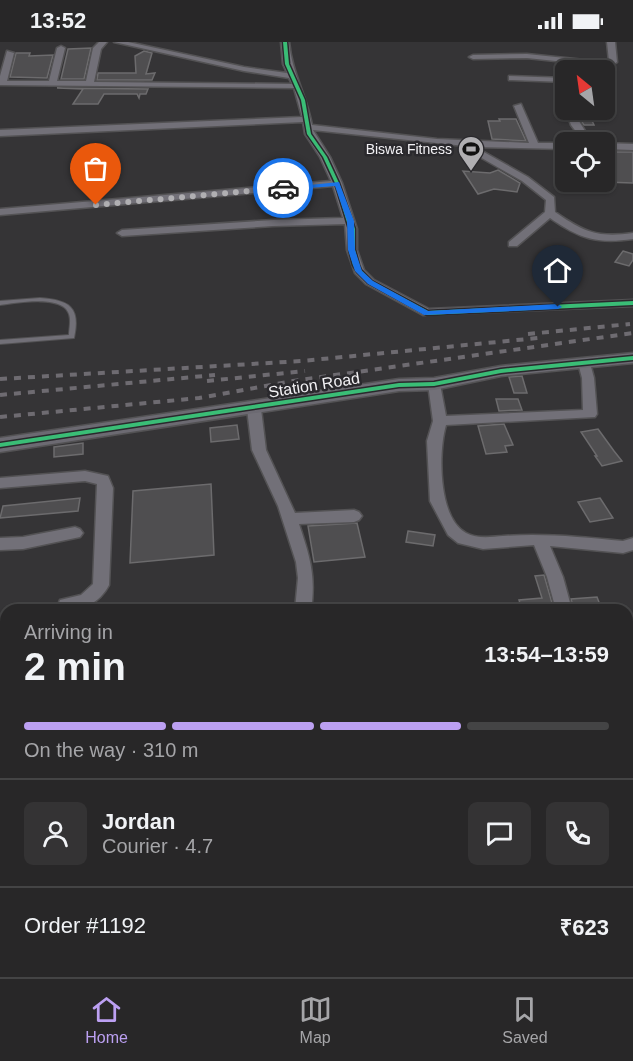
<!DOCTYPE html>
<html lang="en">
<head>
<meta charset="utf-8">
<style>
	:root { --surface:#282728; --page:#343334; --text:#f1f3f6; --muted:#a5a5a8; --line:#444445; --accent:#bca0f2 }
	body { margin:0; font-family:Helvetica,sans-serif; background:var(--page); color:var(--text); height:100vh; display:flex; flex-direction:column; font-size:22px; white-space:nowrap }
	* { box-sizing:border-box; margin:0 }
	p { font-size:20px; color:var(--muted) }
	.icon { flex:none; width:33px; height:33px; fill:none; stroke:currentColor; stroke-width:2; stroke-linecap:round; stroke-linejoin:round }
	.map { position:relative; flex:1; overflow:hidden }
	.side { position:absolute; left:0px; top:562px; width:633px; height:374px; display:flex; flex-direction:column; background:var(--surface); border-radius:18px 18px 0 0; box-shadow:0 2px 4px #0004,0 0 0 2px var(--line) }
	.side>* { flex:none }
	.needle { width:39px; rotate:331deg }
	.tools { position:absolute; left:555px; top:18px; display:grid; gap:12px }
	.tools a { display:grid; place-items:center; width:60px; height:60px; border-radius:9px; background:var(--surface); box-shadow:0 2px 4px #0004,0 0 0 2px var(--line); font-size:30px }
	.pin { position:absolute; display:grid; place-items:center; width:51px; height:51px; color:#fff; margin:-62px -26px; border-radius:50% 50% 50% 0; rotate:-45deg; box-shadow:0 0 6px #0007 }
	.pin .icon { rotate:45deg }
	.courier { position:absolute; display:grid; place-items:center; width:60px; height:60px; margin:-30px; border:4px solid #1a73e8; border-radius:50%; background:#fff; color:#222; box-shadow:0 2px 8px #0007 }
	.headline em { font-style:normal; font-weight:700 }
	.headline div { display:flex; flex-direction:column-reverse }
	.headline { display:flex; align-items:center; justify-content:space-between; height:102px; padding:0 24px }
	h1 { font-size:39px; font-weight:700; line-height:45px }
	.bar { display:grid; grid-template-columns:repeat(4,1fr); gap:9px 6px; align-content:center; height:72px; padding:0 24px }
	.bar i { height:8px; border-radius:4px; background:var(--line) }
	.bar .on { background:var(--accent) }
	.bar p { grid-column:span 4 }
	.line { display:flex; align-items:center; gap:15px; padding:0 24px; border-top:2px solid var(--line) }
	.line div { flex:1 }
	.round { display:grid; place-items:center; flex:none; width:63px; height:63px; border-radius:9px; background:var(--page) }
	.status { display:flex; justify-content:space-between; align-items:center; height:42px; padding:0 30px; background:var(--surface); direction:ltr }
	.status svg { height:16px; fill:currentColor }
	.tab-bar { display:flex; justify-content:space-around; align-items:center; height:84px; border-top:2px solid var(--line); background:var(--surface); font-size:16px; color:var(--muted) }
	.tab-bar a { display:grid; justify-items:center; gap:3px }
	.tab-bar .on { color:var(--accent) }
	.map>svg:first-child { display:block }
</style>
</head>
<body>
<div class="status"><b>13:52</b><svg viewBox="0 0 49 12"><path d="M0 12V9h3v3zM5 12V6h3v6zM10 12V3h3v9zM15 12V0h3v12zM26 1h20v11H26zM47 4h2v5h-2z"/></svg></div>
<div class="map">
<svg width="633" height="935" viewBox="0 0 633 935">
	<rect width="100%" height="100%" fill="#353436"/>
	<path fill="#4f4e50" stroke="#6c6b6d" stroke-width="1.5" d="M 91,6 L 84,37 L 61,37 L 68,7 Z
		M 144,9 L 152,11 L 146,32 L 155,31 L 152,38 L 97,38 L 98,31 L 136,31 L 135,14 Z
		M 16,11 L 30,11 L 29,14 L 53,13 L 47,36 L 10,35 Z
		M 57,46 L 148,47 L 146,52 L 140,52 L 139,56 L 137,52 L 104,52 L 98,62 L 73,62 L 83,47 Z
		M 574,68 L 587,68 L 594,83 L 584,83 Z
		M 499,77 L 516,77 L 526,99 L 492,97 L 488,79 L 500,79 Z
		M 615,110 L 633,110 L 633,141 L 604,140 L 604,119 L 616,121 Z
		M 498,128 L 520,141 L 517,150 L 494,147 L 478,152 L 463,129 L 490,131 Z
		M 623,209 L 633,212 L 633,218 L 629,224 L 615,220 Z
		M 522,334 L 527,351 L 514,351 L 509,335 Z
		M 496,357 L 518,357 L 522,368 L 499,369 Z
		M 504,382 L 513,403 L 505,404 L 507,410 L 486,412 L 478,384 Z
		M 237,383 L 239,397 L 211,400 L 210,386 Z
		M 598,387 L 614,409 L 622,419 L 602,424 L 595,414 L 597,414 L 581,390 Z
		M 83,401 L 83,412 L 54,415 L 54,405 Z
		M 211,442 L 214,513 L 130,521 L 133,449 Z
		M 80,456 L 78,469 L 0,476 L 3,464 Z
		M 600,456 L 613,476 L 590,480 L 578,460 Z
		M 357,481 L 365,515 L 314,520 L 308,484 Z
		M 408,489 L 435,493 L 433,504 L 406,500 Z
		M 544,533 L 554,568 L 522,568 L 519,558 L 542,556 L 535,534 Z
		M 597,555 L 602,568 L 574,568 L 571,557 Z"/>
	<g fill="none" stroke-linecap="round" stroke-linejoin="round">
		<g stroke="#535254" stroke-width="2">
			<path id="lane" d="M 40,256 C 69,258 81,265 74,296 L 0,302 L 0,298 L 69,293 C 69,286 72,277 68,270 C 60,253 15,261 0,263 L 0,259 Z"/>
		</g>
		<g stroke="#535254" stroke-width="3">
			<path id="street" d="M 99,0 L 107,0 L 101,7 L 94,40 L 292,42 L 289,36 L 244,29 L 114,0 L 128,0 L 244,25 L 287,31 L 283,22 L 281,0 L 289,0 C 292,31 306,52 312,83 L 437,97 L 529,101 L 514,64 L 521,62 L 538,101 L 566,101 L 566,107 L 475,105 L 528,135 L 554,155 L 555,170 C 584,190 597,196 633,191 L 633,197 C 597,202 580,197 550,176 L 517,204 L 509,204 L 509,200 L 545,170 L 546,158 L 522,139 L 466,107 L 465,104 L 313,88 L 330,115 L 342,141 L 357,187 L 357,208 L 364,228 L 374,238 L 429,267 L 633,258 L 633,264 L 423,273 L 366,242 L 355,231 L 347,208 L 345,182 L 273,184 L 122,194 L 117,191 L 122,188 L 273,178 L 343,176 L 333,144 L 0,173 L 0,167 L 331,139 L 320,115 L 305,92 L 303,80 L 0,94 L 0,88 L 302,75 L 294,46 L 0,43 L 0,34 L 7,9 L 14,11 L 7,39 L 49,39 L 57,6 L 61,4 L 65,6 L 57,39 L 86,39 L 93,6 Z
				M 607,0 L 615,0 L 617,20 L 604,29 L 598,28 L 609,19 Z
				M 527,12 L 594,19 L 598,21 L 594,23 L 527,16 L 473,17 L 469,15 L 473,13 Z
				M 509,34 L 566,36 L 566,40 L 512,38 L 509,38 Z
				M 565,66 L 572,68 L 592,100 L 584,100 L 571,83 Z
				M 604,101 L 633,102 L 633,108 L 604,107 Z
				M 584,317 L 590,321 L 594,336 L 597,372 L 595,375 L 446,383 C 438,410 438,476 466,491 C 477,497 491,495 503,494 C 543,491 582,495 623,499 L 633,496 L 633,508 L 623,511 L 550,504 L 563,535 L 572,568 L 556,568 L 547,535 L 534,503 L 483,507 L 458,501 L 448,493 L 430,459 L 427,399 L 433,379 L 428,342 L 434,338 L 440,342 L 446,374 L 583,368 L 582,336 L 578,321 Z
				M 254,363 L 261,367 L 266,408 L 295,471 L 354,468 L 359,470 L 362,474 L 359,478 L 354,480 L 299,482 C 310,515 316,534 311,568 L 295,568 L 298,536 L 296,520 L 278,464 L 252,408 L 247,367 Z
				M 85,429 L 108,434 L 113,446 L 109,543 C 99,562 83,568 62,568 L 58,563 L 60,558 L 81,553 L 93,542 L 97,442 L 85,439 L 0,446 L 0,436 Z
				M 75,485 L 80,487 L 83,491 L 80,495 L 23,507 L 0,508 L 0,496 L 23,495 Z
				M 0,615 L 6,615 L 6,631 L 0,631 Z
				M 627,634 L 633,634 L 633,650 L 627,650 Z
				M 627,822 L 633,825 L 633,854 L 627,851 Z"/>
		</g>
		<g stroke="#535254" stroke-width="3">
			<path id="secondary" d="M 633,311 L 633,321 L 501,334 L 434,348 L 399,349 L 0,410 L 0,396 L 399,337 L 434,336 L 501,324 Z"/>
		</g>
		<use href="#lane" fill="#727078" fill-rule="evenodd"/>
		<use href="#street" fill="#727078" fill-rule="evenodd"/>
		<use href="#secondary" fill="#6c6a72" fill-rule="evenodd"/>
		<path stroke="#6e6b71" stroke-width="4" stroke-dasharray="7 7" stroke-linecap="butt" d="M 528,292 L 630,282
			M 0,337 L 302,319 L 538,296
			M 207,339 L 305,329
			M 0,353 L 215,333
			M 0,375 L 199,356 L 293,339 L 633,291"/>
		<g stroke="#2a292d" stroke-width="3">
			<path id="cycleway" d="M 283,0 L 287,0 L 289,22 L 305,58 L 311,92 L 327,115 L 339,141 L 355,187 L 355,208 L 359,223 L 361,228 L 372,239 L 428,269 L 633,259 L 633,263 L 427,273 L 368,241 L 357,230 L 353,223 L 349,208 L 349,187 L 335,141 L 323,115 L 307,92 L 301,58 L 285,22 Z
				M 633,314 L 633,318 L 501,331 L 434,344 L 399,345 L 0,405 L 0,401 L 399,341 L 434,340 L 501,327 Z"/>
		</g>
		<use href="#cycleway" fill="#3abd76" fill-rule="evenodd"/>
	</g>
	<path fill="#1a73e8" d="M 339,140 L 354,179 L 355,208 L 362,229 L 373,239 L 428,269 L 558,262 L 562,265 L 558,267 L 424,273 L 368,242 L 355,229 L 348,208 L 347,179 L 335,144 L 283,148 L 280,146 Z"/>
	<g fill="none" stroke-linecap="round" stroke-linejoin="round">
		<path stroke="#b0afb2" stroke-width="6" stroke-dasharray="0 10.8" d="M 96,163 L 283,146"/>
	</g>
	<defs>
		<g id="stadium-pin" transform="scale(1.35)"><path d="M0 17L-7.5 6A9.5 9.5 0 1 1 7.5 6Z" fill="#b0afb2" stroke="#2a292d"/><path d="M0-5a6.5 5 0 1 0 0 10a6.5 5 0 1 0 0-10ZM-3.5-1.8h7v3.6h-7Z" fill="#111"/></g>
	</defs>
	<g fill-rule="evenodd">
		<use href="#stadium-pin" x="471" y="107"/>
	</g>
	<g text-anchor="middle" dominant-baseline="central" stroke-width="5" stroke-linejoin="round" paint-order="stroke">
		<g font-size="14" fill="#f2f1f4" stroke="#2a292d" text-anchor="end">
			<text x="452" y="107">Biswa Fitness</text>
		</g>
		<g font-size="16" fill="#f2f1f4" stroke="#2a292d">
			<text transform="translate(314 343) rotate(-9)">Station Road</text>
		</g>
	</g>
</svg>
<div class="tools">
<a><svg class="needle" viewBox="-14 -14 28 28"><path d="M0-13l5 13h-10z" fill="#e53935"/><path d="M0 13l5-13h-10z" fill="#a5a5a8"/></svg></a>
<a><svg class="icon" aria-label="locate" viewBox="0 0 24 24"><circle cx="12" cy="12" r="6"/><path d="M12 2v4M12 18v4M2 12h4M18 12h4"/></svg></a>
</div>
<div class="pin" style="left:96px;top:163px;background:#ea580c"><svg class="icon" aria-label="bag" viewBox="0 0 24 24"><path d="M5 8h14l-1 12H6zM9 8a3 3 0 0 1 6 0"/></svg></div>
<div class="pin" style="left:558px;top:265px;background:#1f2937"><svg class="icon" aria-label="home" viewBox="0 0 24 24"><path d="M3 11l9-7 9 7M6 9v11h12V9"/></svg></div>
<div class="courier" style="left:283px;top:146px"><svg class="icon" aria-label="car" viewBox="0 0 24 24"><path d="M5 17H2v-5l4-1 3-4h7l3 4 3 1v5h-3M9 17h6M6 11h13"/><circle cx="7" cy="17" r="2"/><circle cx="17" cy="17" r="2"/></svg></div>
<section class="side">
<div class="headline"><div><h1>2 min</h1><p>Arriving in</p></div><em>13:54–13:59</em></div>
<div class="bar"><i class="on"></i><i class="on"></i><i class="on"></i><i></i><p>On the way · 310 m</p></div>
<div class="line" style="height:108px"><a class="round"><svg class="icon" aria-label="person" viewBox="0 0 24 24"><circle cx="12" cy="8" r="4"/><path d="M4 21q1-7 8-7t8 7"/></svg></a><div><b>Jordan</b><p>Courier · 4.7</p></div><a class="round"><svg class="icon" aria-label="chat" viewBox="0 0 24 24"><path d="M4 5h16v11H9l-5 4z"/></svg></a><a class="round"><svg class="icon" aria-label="phone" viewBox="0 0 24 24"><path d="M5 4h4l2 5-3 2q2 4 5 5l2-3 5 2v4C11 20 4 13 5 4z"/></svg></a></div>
<div class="line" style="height:78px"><div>Order #1192</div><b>₹623</b></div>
</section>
</div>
<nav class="tab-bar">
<a class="on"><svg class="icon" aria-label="home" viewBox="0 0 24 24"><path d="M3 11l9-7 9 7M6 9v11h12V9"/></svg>Home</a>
<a><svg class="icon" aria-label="map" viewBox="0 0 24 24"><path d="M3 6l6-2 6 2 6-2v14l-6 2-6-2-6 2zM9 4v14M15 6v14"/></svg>Map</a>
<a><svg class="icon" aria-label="saved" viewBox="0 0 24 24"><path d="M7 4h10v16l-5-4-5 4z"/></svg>Saved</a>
</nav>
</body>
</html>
